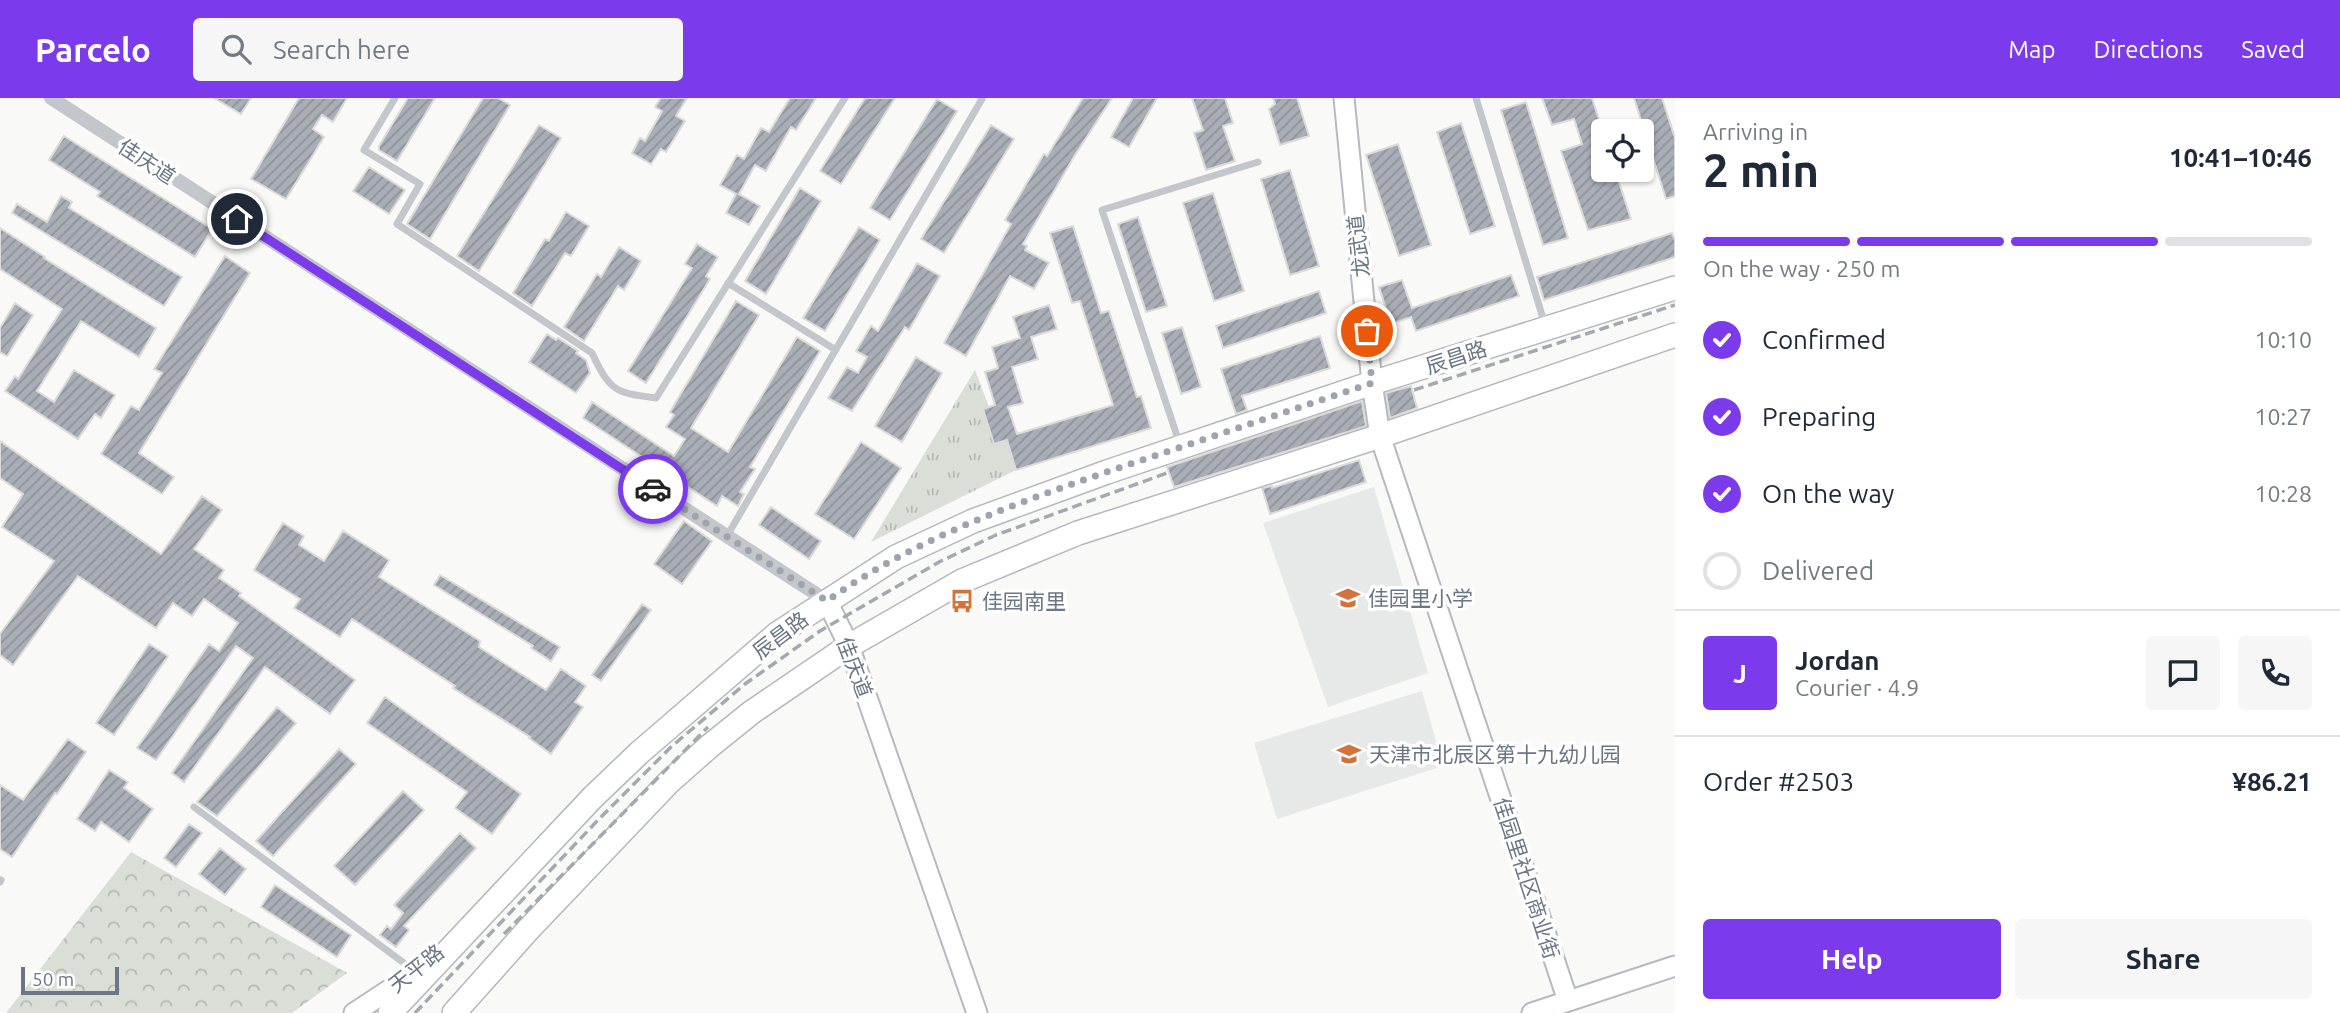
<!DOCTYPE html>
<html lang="en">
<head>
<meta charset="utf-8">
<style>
	:root { --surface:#fff; --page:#f6f6f7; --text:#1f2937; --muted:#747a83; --line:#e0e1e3; --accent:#7c3aed }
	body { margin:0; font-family:Ubuntu,"Noto Sans SC",sans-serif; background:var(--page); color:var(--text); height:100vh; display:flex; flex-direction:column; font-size:26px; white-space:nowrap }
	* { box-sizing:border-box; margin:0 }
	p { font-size:23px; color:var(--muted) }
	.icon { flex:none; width:38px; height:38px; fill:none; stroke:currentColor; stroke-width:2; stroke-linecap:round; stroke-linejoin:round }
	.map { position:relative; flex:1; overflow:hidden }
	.side { display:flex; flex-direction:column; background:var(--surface); width:665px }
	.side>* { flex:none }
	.fabs { position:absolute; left:1591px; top:21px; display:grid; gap:14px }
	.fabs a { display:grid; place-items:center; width:63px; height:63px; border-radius:7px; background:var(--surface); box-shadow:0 2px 5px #0004; font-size:35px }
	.scale { position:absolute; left:21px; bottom:18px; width:98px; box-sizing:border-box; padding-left:7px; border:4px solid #6b7686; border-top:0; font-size:19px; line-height:24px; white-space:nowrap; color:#6b7686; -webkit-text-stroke:5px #fff; paint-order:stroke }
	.pin { position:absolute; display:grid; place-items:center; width:60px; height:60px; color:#fff; margin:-30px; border:4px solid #fff; border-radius:50%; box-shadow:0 2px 7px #0007 }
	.courier { position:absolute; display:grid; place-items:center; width:70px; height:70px; margin:-35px; border:5px solid #7c3aed; border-radius:50%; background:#fff; color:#222; box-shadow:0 2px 9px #0007 }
	.summary em { font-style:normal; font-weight:700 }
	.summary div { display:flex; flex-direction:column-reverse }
	.summary { display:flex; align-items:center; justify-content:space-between; height:119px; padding:0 28px }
	h1 { font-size:46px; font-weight:700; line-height:52px }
	.bar { display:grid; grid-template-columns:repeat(4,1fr); gap:10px 7px; align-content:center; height:84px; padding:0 28px }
	.bar i { height:9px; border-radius:5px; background:var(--line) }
	.bar .on { background:var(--accent) }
	.bar p { grid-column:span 4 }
	.line { display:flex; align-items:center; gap:18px; padding:0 28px; border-top:2px solid var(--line) }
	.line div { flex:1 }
	.round { display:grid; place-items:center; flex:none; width:74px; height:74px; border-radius:7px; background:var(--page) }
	ol { padding:0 28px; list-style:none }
	li { display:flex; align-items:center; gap:21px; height:77px }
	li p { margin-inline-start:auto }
	li .icon { padding:7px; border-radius:50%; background:var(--accent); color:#fff; stroke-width:4 }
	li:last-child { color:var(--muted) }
	li i { width:38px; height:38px; border:4px solid var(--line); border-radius:50% }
	.primary-button { display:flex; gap:14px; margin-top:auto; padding:14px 28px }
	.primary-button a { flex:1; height:80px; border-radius:7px; background:var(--accent); color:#fff; font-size:28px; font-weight:700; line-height:80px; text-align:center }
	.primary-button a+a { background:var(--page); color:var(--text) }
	header { display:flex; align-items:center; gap:42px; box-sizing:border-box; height:98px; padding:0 35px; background:var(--accent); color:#fff }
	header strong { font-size:33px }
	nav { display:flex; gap:38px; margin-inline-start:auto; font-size:24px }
	.search { width:490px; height:63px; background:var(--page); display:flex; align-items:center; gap:18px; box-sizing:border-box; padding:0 24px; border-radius:7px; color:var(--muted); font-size:26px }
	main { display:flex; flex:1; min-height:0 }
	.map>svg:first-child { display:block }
</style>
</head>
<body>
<header>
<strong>Parcelo</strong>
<div class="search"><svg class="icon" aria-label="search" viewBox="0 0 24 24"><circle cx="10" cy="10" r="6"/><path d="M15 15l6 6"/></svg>Search here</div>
<nav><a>Map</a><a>Directions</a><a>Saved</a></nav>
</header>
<main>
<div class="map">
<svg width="1675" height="915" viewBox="0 0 1675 915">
	<defs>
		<pattern id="grass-tufts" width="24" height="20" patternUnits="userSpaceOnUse" patternTransform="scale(1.75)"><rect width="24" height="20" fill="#d9ded7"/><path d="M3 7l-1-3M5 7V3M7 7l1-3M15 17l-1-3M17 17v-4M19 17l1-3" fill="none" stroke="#b4b9b4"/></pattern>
		<pattern id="forest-crowns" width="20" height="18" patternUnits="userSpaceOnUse" patternTransform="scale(1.75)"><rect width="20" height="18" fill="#d9ded7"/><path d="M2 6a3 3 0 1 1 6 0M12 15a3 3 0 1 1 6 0" fill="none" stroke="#b4b9b4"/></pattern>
		<pattern id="building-hatch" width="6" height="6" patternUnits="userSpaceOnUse" patternTransform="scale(1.75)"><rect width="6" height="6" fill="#a9aeb6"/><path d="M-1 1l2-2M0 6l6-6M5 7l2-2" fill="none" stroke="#8e929a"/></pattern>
	</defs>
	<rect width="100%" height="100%" fill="#f9f9f7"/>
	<path fill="#e7e8e8" d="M 1374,389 L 1428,575 L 1328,609 L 1263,425 Z
		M 1422,593 L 1443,668 L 1277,721 L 1254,645 Z"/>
	<path fill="url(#grass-tufts)" d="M 975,272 L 989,309 L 983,312 L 994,346 L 1007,342 L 1016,372 L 871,444 Z"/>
	<path fill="url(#forest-crowns)" d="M 131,754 L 347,875 L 292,915 L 6,915 Z"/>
	<path fill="url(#building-hatch)" stroke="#dbdbd9" stroke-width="2" d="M 214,0 L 251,0 L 241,16 Z
		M 299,0 L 347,0 L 333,24 L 322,17 L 313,31 L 324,39 L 286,101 L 251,81 Z
		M 408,0 L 435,0 L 397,63 L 379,52 L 379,48 Z
		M 483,0 L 498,0 L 510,7 L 430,141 L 407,126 Z
		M 661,0 L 687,0 L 676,18 L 685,23 L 666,54 L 661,51 L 651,66 L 632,55 L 640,40 L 645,43 L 662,13 L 655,9 Z
		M 790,0 L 816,0 L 796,32 L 791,29 L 766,73 L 755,67 L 739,96 L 760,108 L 749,127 L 726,115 L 736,96 L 720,87 L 737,57 L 744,61 L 761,30 L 769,34 Z
		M 865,0 L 895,0 L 841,86 L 820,73 Z
		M 1083,0 L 1112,0 L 1075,57 L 1023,146 L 1027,148 L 1025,152 L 1049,165 L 1034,191 L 1010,178 L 966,258 L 944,245 L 1011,126 L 1005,122 L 1044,56 L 1047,58 Z
		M 1133,0 L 1157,0 L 1129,49 L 1111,39 Z
		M 1192,0 L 1225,0 L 1233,25 L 1223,28 L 1235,63 L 1206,72 L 1194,35 L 1203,32 Z
		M 1273,0 L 1297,0 L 1309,38 L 1280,47 L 1269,11 L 1275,6 Z
		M 1542,0 L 1592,0 L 1603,34 L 1603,72 L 1615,72 L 1631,121 L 1588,132 L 1561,53 L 1582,46 L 1574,21 L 1552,27 Z
		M 1634,0 L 1662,0 L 1675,40 L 1675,98 L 1666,101 Z
		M 937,1 L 957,13 L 890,122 L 870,110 Z
		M 1526,4 L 1568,140 L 1543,147 L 1501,12 Z
		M 1461,25 L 1495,128 L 1470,136 L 1437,34 Z
		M 539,27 L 561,40 L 479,173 L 457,158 Z
		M 991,27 L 1014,41 L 944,155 L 921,141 Z
		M 64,38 L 212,131 L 195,159 L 97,98 L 100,94 L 49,62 Z
		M 1398,46 L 1431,147 L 1399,158 L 1366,57 Z
		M 369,69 L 405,92 L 389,116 L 353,93 Z
		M 1290,72 L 1319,168 L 1290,177 L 1261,81 Z
		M 800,90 L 821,103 L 766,196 L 745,183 Z
		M 1213,95 L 1244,193 L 1214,203 L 1183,105 Z
		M 61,98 L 72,104 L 69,110 L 182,179 L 164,208 L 12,115 L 17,106 L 47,124 Z
		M 566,114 L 589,128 L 571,158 L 565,155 L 532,208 L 513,195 L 545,141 L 549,143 Z
		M 1138,119 L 1167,208 L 1146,214 L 1118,126 Z
		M 1073,128 L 1101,215 L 1109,213 L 1137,299 L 1141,298 L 1151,330 L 1016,372 L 1007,342 L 994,346 L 983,311 L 995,307 L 985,274 L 998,270 L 992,249 L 1020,240 L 1013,219 L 1049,207 L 1057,231 L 1031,239 L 1038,261 L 1012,269 L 1023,305 L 1008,309 L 1017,336 L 1113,307 L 1080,203 L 1072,205 L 1050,135 Z
		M 859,129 L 880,142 L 825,233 L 803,220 Z
		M 0,130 L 45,159 L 44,160 L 156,230 L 139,259 L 81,223 L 37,293 L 54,304 L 74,272 L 115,297 L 101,320 L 95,316 L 78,341 L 5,293 L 15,278 L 18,281 L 62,211 L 0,171 Z
		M 1672,135 L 1675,142 L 1675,159 L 1544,202 L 1537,179 Z
		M 697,146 L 718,159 L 706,178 L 710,181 L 646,285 L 628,273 L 692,170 L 685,166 Z
		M 619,149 L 641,163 L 624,192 L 618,188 L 584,243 L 564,229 L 597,176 L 601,179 Z
		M 225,158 L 250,175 L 139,355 L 174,379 L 162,396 L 101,356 L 131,308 L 139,312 L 162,275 L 154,271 Z
		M 917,165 L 940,178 L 909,232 L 905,229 L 852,313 L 828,300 L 847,269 L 858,275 L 867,259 L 856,253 L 871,228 L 878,233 Z
		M 1511,177 L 1519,198 L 1416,233 L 1411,219 L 1391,226 L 1379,189 L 1402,182 L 1412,210 Z
		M 1319,193 L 1326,215 L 1223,250 L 1216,228 Z
		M 736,203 L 759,217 L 691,330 L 728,354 L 797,239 L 820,253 L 750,369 L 755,371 L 740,394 L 744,396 L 738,408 L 722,398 L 717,408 L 583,320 L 592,304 L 674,358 L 685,341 L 666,329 L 674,317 L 670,314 Z
		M 15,205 L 33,217 L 7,258 L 0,254 L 0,230 Z
		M 1182,229 L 1201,289 L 1181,296 L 1162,235 Z
		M 547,236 L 556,242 L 558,240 L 578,253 L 576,255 L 586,262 L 590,275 L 576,295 L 529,264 Z
		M 1320,238 L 1330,270 L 1242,298 L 1247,312 L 1236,316 L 1221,271 Z
		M 916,259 L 942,275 L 902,344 L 875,328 Z
		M 1411,288 L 1417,310 L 1390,320 L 1386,295 Z
		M 1362,303 L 1366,328 L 1174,389 L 1167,369 Z
		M 0,343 L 161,456 L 202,398 L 222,412 L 194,451 L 224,472 L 219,480 L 241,495 L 239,498 L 355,582 L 330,616 L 265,569 L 184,684 L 172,675 L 253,560 L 236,548 L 156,662 L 137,650 L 209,546 L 219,553 L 238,525 L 204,501 L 192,518 L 173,505 L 156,530 L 78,478 L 13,567 L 0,557 L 0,536 L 54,463 L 2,429 L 23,396 L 0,380 Z
		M 861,344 L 901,370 L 854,441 L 815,416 Z
		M 1359,362 L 1366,384 L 1270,416 L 1262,390 L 1272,388 L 1272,390 Z
		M 771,409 L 821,443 L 809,461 L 759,427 Z
		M 684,423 L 712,443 L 682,486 L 654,466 Z
		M 283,425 L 304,438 L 299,447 L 324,463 L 343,433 L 389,462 L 379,479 L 480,543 L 479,549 L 546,592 L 561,571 L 586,588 L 575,604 L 583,609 L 551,656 L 529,640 L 530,639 L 453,590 L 455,588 L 352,521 L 340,539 L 294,510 L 300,501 L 254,472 Z
		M 440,477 L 560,549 L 551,563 L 531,550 L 533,548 L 434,487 Z
		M 642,506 L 651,512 L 601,583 L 592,577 Z
		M 149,546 L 168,558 L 114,637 L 96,625 Z
		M 385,599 L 521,696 L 492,736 L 455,710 L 467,694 L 367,625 Z
		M 277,609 L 296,625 L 217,718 L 197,704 Z
		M 68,641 L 86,654 L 57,696 L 55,695 L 12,759 L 0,751 L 0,687 L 23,702 Z
		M 339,651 L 356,666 L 273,758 L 256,743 Z
		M 109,672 L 128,684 L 124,690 L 153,711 L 129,744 L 101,724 L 95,733 L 77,721 Z
		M 403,693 L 424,712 L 355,787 L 334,768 Z
		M 189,726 L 202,735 L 176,769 L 164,760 Z
		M 460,735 L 476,750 L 404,828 L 409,832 L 396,849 L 380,837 L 387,828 L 391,831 L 403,815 L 394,807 Z
		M 220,750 L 246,771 L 225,797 L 199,776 Z
		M 275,787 L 351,837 L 337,859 L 261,809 Z"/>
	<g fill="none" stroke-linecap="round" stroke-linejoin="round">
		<g stroke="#b6b9bf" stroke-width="23">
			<path id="secondary" d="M 1344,0 L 1372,285 L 1380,338 L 1568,903
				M 827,503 L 849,548 L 977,915
				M 354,915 L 392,890 L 435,856
				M 1532,915 L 1675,868"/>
		</g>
		<g stroke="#b4b8bd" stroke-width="26">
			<path id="primary" d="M 390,915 L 592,700 L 639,655 L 777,536 L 896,459 L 973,423 L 1107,374 L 1372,285 L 1675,190
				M 454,915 L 527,833 L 669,684 L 711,647 L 752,614 L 849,548 L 962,483 L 1078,435 L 1380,338 L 1675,237"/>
		</g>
		<path stroke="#c3c6ca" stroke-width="7" d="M 395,0 L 364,52 L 420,86 L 397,126 L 592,255 C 610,293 615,295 656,300 L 845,0
			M 1476,0 L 1545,227
			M 728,185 L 836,252
			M 1180,347 L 1102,112 L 1258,64
			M 727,438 L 982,1 L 981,0
			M 194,709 L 412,871
			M 0,784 L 1,782"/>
		<path stroke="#c3c6ca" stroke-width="14" d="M 51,0 L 827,503"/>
		<use href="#secondary" stroke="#fff" stroke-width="19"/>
		<use href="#primary" stroke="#fff" stroke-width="23"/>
		<path stroke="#a5a9af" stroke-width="3.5" stroke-dasharray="10 5" stroke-linecap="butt" d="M 1414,292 L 1675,207
			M 504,836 L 708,629
			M 415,915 L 599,721 L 671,649 L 745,586 L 820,533 L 939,464 L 996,437 L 1167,375"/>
	</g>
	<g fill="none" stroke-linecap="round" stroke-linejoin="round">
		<path stroke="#9da4ae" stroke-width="7" stroke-dasharray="0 12.6" d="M 653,391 L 827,503 C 918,438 1025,402 1130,366 C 1211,339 1291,312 1372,285 L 1367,233"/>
		<path stroke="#7c3aed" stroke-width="9" d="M 237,121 L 653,391"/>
	</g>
	<defs>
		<g id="school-bare" transform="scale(1.89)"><path d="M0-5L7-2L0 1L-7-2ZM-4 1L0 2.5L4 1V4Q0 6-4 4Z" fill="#d5723b" stroke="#fff" stroke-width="2.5" paint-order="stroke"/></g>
		<g id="bus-bare" transform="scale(1.89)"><path d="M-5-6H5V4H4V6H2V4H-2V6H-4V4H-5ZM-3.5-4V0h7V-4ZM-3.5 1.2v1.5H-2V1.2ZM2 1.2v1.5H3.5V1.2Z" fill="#d5723b" stroke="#fff" stroke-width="2.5" paint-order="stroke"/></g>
	</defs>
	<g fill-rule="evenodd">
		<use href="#school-bare" x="1348" y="500"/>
		<use href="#bus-bare" x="962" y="503"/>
		<use href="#school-bare" x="1349" y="656"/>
	</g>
	<g text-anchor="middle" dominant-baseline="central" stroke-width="7" stroke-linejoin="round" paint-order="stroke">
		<g font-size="21" fill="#6b7686" stroke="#fff">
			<text transform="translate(147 63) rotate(33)">佳庆道</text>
			<text transform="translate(1358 148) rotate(-96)">龙武道</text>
			<text transform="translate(1456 259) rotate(-18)">辰昌路</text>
			<text transform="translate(780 537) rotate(-37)">辰昌路</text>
			<text transform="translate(855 569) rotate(69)">佳庆道</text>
			<text transform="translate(1527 780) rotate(72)">佳园里社区商业街</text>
			<text transform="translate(416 870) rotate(-38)">天平路</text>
		</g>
		<g font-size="21" fill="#6b7686" stroke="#fff" text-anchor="start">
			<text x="1368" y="500">佳园里小学</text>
			<text x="982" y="503">佳园南里</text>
			<text x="1369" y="656">天津市北辰区第十九幼儿园</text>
		</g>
	</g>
</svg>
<div class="fabs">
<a><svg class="icon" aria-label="locate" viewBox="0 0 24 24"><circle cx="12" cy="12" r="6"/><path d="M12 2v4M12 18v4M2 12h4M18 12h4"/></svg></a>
</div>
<div class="scale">50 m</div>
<div class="pin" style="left:1367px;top:233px;background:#ea580c"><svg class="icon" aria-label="bag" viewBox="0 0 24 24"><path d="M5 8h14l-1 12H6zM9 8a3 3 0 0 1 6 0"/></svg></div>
<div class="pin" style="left:237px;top:121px;background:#1f2937"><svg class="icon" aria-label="home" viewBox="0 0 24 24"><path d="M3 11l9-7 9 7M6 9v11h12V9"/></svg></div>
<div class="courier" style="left:653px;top:391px"><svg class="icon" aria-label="car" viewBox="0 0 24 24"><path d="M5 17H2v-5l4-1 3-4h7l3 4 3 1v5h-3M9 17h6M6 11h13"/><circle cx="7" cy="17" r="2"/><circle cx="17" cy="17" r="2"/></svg></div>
</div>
<section class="side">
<div class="summary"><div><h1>2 min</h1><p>Arriving in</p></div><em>10:41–10:46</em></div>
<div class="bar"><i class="on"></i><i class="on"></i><i class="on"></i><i></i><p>On the way · 250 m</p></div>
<ol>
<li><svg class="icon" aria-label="check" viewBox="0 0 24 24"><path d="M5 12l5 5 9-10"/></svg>Confirmed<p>10:10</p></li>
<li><svg class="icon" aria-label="check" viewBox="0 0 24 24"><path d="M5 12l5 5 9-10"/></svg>Preparing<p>10:27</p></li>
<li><svg class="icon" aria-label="check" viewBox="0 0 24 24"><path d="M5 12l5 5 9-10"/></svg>On the way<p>10:28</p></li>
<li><i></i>Delivered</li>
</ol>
<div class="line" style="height:126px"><b class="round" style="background:var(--accent);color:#fff">J</b><div><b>Jordan</b><p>Courier · 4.9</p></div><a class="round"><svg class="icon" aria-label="chat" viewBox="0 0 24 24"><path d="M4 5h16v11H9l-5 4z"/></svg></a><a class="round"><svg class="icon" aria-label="phone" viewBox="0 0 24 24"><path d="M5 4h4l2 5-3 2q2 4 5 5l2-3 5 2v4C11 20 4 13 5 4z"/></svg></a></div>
<div class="line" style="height:91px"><div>Order #2503</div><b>¥86.21</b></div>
<div class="primary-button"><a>Help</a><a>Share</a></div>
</section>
</main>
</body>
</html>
